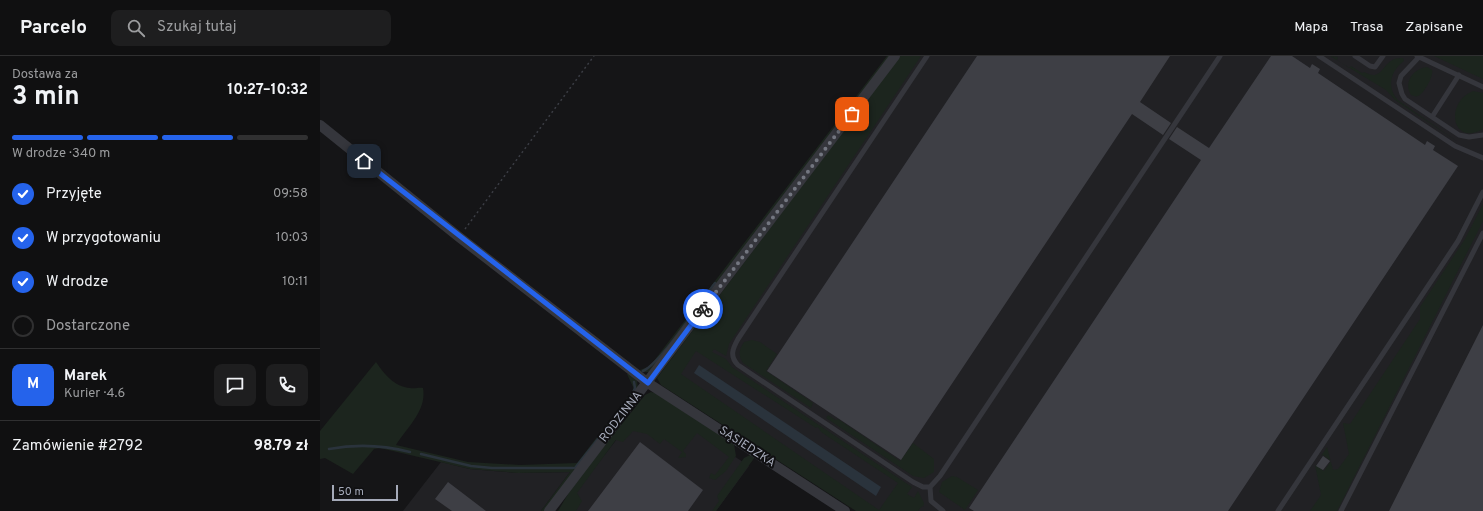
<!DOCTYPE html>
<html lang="pl">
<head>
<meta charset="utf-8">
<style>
	:root { --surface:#101011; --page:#1e1e1f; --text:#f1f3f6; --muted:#9c9d9f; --line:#303031; --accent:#2563eb }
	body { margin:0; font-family:Overpass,sans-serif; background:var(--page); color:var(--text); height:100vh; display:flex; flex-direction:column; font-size:15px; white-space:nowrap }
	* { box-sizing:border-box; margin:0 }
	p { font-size:13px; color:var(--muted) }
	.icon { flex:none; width:22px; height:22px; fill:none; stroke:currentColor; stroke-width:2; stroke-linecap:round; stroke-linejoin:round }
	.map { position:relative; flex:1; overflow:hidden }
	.side { display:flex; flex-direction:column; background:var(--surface); width:320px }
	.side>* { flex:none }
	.scale { position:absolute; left:12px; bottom:10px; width:66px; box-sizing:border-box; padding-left:4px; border:2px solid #a5aab9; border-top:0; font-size:11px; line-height:14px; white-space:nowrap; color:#a5aab9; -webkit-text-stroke:3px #101012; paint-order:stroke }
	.pin { position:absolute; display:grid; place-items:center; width:34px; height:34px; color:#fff; margin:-17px; border-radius:8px; box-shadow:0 2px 6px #0006 }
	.courier { position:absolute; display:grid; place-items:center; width:40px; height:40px; margin:-20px; border:3px solid #2563eb; border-radius:50%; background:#fff; color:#222; box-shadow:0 1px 5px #0007 }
	.head em { font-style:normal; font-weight:700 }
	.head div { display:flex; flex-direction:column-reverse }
	.head { display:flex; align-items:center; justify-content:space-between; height:68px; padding:0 12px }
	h1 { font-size:26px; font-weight:700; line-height:30px }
	.bar { display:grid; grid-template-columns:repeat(4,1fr); gap:6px 4px; align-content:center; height:48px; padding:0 12px }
	.bar i { height:5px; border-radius:3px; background:var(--line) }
	.bar .current { background:var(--accent) }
	.bar p { grid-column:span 4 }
	.line { display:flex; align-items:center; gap:10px; padding:0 12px; border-top:1px solid var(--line) }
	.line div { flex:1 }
	.round { display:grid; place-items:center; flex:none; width:42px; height:42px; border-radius:8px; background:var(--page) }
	ol { padding:0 12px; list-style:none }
	li { display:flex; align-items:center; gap:12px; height:44px }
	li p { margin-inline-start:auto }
	li .icon { padding:4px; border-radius:50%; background:var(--accent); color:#fff; stroke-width:4 }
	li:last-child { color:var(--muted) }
	li i { width:22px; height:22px; border:2px solid var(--line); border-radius:50% }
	header { display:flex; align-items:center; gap:24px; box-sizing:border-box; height:56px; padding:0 20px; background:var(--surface); border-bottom:1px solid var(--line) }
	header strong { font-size:19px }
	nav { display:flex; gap:22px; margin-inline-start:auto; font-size:14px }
	.search { width:280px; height:36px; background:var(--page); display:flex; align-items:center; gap:10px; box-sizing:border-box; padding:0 14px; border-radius:8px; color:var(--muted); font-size:15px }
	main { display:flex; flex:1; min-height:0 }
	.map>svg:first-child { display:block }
</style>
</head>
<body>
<header>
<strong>Parcelo</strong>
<div class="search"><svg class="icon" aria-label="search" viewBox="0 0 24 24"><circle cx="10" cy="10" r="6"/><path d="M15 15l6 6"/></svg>Szukaj tutaj</div>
<nav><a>Mapa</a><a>Trasa</a><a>Zapisane</a></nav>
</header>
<main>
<section class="side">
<div class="head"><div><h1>3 min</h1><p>Dostawa za</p></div><em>10:27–10:32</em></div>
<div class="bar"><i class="current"></i><i class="current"></i><i class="current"></i><i></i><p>W drodze · 340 m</p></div>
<ol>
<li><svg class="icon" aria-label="check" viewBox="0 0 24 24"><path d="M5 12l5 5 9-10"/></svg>Przyjęte<p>09:58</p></li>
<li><svg class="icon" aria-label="check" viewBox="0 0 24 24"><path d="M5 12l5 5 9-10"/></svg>W przygotowaniu<p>10:03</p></li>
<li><svg class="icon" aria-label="check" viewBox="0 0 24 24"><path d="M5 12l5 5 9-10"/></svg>W drodze<p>10:11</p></li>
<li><i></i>Dostarczone</li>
</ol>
<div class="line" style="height:72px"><b class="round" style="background:var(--accent);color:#fff">M</b><div><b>Marek</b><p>Kurier · 4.6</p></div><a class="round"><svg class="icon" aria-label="chat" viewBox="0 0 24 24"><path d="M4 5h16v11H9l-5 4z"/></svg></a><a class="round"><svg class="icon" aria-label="phone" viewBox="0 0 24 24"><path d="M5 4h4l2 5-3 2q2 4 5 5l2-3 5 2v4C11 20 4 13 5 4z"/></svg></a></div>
<div class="line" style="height:52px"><div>Zamówienie #2792</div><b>98.79 zł</b></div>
</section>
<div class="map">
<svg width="1163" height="455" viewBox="0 0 1163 455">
	<rect width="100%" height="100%" fill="#151517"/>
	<path fill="#212124" d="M 588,0 L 1163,0 L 1163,455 L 557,455 L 356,317 L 362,309 L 357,306 Z
		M 328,343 L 429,410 L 396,455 L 241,455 Z
		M 121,406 L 150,413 L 198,417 L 250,416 L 221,455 L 83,455 Z"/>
	<path fill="#1c251e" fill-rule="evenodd" d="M 567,0 L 571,0 L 329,316 L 321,316 L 320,314 L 330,310 Z
		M 580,0 L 601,0 L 409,288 L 406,300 L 394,293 L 392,296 L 406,303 L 412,311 L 592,431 L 587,438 L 594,442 L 598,435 L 604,447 L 603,451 L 602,450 L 598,455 L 536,455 L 341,329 L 337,322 ZM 376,295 L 496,372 L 498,371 L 501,376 L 578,427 L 559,454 L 361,318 Z
		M 1010,0 L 1018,1 L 1017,4 L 1029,12 L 1031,10 L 1042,17 L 1044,16 C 1065,28 1061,0 1083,2 L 1084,5 C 1070,15 1066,32 1079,45 L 1138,86 L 1075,44 L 1066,34 Z
		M 1114,0 L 1163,0 L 1163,23 Z
		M 1107,11 L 1112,14 C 1114,19 1104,38 1098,40 C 1096,41 1094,40 1091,39 C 1083,26 1093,13 1107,11 Z
		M 1153,35 L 1163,37 L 1163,73 C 1132,91 1124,47 1153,35 Z
		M 1163,148 L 1163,165 L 1017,455 L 990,455 L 1001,439 L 995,409 L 1004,415 L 1011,405 L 1003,399 L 1001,400 L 1007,391 L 1013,414 L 1018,413 L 1029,398 L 1023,367 L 1030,368 L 1100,263 L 1100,251 L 1145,183 Z
		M 432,284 L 440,286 L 457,298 L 446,315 L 493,347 L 491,352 L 423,307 C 418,300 419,293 424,286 Z
		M 56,306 C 64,318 75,331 90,332 C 95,333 99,331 103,332 C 107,355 87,371 76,389 L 148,406 L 200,409 L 257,407 L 314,333 L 307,318 L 310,318 L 317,325 L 318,332 L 230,448 L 224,455 L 221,455 L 250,416 L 198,417 L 150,413 L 60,392 L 54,393 L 33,418 L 5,402 L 0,403 L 0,375 Z
		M 331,336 L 335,337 L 414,388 L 416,400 L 406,415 L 395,424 L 389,422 L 391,417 L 395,419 L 409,401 L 377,377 L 363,395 L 366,398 L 366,401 L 358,402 L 362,396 L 344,383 L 340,388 L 327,378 L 313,375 L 303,386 L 296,384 L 295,385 L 257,437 L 262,445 L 256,455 L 238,455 L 254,428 L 325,339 Z
		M 508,359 L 516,364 L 518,363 L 580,405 L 593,387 L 614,403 L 614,416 L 604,422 L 593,420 L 506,362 Z
		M 430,399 L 435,401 L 396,455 L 392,455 L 399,445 L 397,440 L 424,402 Z
		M 632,420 L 637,421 L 658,434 L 645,454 L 619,436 L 622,426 Z"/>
	<path fill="#2a333c" d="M 379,309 L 561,431 L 556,440 L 374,317 Z"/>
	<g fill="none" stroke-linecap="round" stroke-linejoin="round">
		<path stroke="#2a333c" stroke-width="2.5" d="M 323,315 C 342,306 380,246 395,227
			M 312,339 L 315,332 L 314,326
			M 9,393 C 36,388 63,389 90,396
			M 101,398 L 151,410 L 172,412 L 253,412
			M 255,412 L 281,379"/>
	</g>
	<path fill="#3e3f45" d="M 657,0 L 850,0 L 820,46 L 851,67 L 843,79 L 812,58 L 581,404 L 447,315 Z
		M 951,0 L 972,0 L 990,12 L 992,8 L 1000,13 L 998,17 L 1105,89 L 1107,85 L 1115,90 L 1113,94 L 1138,110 L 908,455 L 654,455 L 649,452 L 881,104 L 849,83 L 857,71 L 889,92 Z
		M 1163,269 L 1163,455 L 1069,455 Z
		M 320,386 L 383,434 L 368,455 L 268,455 Z
		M 1003,400 L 1010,405 L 1003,414 L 996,410 Z
		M 128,426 L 166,455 L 132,455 L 115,443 Z"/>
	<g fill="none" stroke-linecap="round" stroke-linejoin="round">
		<path stroke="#3b3d44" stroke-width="1.5" stroke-dasharray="2 3" stroke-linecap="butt" d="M 145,173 L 274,0"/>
		<path stroke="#35363c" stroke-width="5" d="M 607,0 L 418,283 C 413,292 409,300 418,309 L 593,426 L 603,431 L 610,431 L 620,420 L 900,0
			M 999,0 L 1135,90 L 1163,102
			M 1035,0 L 1050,10 L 1055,11 L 1063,0
			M 1097,0 L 1163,31
			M 1099,1 L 1081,20 L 1079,27 L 1082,38 L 1085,43 L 1139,79 L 1149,81 L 1163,79
			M 1112,61 L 1139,19
			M 610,431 L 611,445 L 623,455
			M 958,455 L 1138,185 L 1163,136
			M 1021,455 L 1163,177"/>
		<path stroke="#35363c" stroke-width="10" d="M 0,69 L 139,181 L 328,327 L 525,455
			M 229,455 L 575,0"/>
	</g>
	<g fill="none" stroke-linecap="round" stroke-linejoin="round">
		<path stroke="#737680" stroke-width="4" stroke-dasharray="0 7.2" d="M 383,253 L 532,58"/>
		<path stroke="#2563eb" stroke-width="5" d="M 44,105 L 328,327 L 383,253"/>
	</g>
	<g text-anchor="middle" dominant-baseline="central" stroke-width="4" stroke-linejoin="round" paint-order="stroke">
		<g font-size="12" fill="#a5aab9" stroke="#101012">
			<text transform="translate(301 361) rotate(-52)">RODZINNA</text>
			<text transform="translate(427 391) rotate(33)">SĄSIEDZKA</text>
		</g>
	</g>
</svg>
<div class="scale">50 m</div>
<div class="pin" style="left:532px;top:58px;background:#ea580c"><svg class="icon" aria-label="bag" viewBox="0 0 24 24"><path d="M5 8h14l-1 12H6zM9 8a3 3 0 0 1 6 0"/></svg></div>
<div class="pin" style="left:44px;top:105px;background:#1f2937"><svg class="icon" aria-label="home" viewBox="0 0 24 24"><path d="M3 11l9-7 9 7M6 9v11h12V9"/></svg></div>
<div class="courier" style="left:383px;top:253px"><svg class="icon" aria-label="bike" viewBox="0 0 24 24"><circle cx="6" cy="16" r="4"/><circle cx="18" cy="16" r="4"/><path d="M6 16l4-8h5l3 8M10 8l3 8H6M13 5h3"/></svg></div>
</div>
</main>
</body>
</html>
